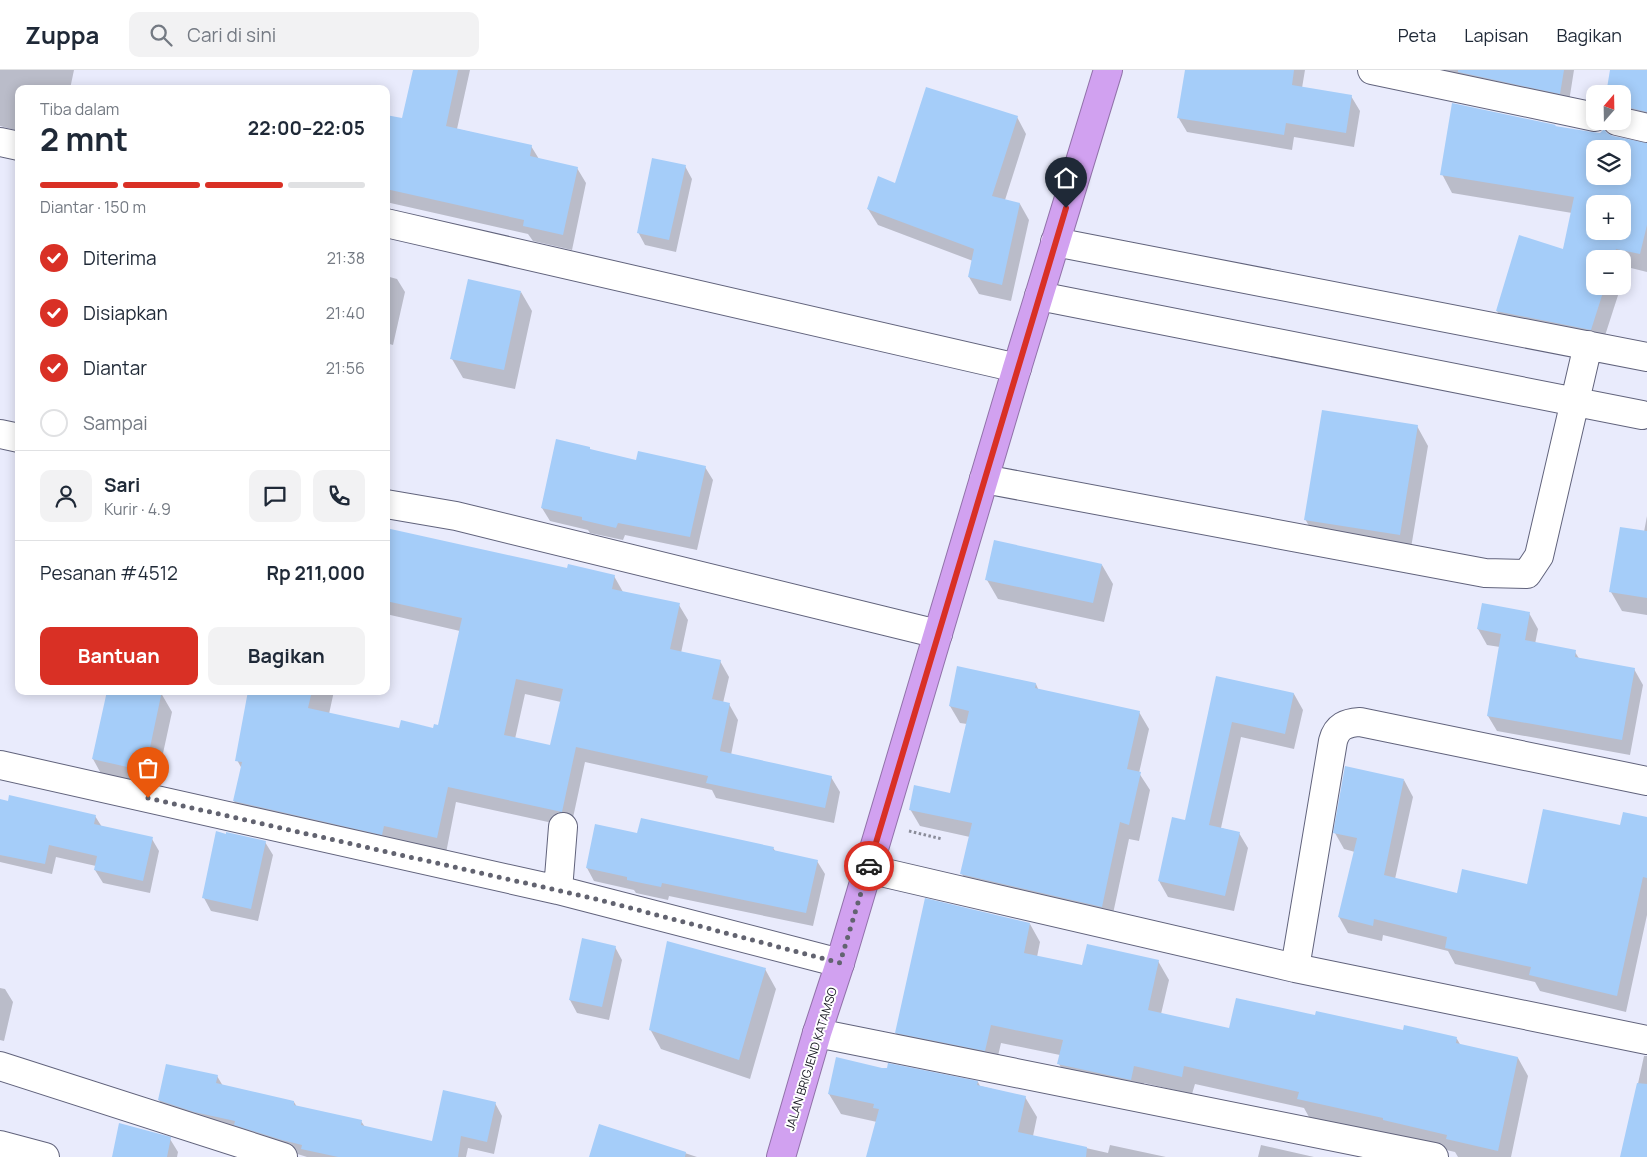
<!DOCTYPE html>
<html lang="id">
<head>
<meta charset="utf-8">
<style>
	:root { --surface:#fff; --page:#f2f2f3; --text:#1f2937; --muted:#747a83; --line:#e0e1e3; --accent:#d93025 }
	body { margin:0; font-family:Manrope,sans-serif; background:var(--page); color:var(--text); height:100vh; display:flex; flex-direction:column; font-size:19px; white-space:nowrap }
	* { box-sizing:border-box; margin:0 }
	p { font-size:16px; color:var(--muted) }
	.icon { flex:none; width:28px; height:28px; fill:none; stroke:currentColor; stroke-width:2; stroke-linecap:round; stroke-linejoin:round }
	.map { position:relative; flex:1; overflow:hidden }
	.sheet { position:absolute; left:15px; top:15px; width:375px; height:610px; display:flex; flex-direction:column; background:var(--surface); border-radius:10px; box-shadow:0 2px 12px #0003 }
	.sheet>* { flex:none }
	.needle { width:32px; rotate:20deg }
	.fabs { position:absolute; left:1586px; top:15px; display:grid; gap:10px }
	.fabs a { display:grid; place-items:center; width:45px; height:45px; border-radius:10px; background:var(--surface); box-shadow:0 2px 12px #0003; font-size:25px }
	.pin { position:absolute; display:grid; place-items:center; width:42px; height:42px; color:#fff; margin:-51px -21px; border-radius:50% 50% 50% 0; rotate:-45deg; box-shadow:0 0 5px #0007 }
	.pin .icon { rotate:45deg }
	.courier { position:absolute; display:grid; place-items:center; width:50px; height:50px; margin:-25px; border:4px solid #d93025; border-radius:50%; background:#fff; color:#222; box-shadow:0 1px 6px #0007 }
	.headline em { font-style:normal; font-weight:700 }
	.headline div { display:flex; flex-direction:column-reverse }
	.headline { display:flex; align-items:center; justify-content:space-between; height:85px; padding:0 25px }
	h1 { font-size:32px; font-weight:700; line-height:38px }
	.bar { display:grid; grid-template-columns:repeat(4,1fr); gap:8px 5px; align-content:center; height:60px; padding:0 25px }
	.bar i { height:6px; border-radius:4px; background:var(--line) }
	.bar .on { background:var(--accent) }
	.bar p { grid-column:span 4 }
	.line { display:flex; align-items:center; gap:12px; padding:0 25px; border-top:1px solid var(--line) }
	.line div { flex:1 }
	.round { display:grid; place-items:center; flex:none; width:52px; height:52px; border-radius:10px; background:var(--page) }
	ol { padding:0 25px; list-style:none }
	li { display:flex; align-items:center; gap:15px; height:55px }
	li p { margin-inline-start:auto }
	li .icon { padding:5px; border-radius:50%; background:var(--accent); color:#fff; stroke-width:4 }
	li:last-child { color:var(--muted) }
	li i { width:28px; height:28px; border:2px solid var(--line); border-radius:50% }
	.action { display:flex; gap:10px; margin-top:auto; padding:10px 25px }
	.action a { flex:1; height:58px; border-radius:10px; background:var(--accent); color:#fff; font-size:20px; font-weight:700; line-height:58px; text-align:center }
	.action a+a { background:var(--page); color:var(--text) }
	header { display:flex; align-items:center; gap:30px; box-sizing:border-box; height:70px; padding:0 25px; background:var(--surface); border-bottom:1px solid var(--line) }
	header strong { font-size:24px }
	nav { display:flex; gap:28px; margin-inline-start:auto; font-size:18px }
	.search { width:350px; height:45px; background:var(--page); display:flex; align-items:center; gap:12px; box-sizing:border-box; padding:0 18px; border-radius:10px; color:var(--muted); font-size:19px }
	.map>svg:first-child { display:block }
</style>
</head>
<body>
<header>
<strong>Zuppa</strong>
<div class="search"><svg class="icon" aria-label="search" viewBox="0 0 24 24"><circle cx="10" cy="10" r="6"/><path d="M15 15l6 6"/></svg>Cari di sini</div>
<nav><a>Peta</a><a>Lapisan</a><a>Bagikan</a></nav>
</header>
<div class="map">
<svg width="1647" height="1087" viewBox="0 0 1647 1087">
	<rect width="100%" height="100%" fill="#e9ebfc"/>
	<path fill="#0003" fill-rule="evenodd" d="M 0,0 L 74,0 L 70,19 L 19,19 L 19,61 L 0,56 Z
		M 414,0 L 470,0 L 457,59 L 531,76 L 539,89 L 577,98 L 586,113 L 572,180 L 533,171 L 528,164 L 386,132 L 386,53 L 403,50 Z
		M 1186,0 L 1305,0 L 1302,18 L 1351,26 L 1360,41 L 1354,77 L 1294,67 L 1292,80 L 1187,62 L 1178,47 Z
		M 1419,0 L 1574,0 L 1568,38 Z
		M 1611,0 L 1647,0 L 1647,53 L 1622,49 L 1622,24 Z
		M 1017,47 L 1026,64 L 1005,130 L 1020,134 L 1029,150 L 1011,231 L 979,224 L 969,207 L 973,191 L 878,155 L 868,139 Z
		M 1556,57 L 1647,74 L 1647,202 L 1627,197 L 1622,211 L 1622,189 L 1595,189 L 1595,216 L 1621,216 L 1601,278 L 1508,259 L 1497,241 L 1563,181 L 1572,143 L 1452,123 L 1442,104 ZM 1595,79 L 1622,79 L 1622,106 L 1595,106 ZM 1595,134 L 1622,134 L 1622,161 L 1595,161 Z
		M 685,96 L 692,109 L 676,182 L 645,175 L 638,162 Z
		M 386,206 L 397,209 L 405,222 L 393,275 L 386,273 Z
		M 521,222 L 532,241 L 515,319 L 463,308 L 452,289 Z
		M 1417,356 L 1428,376 L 1410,484 L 1317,469 L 1305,449 Z
		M 591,381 L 637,391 L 705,397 L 713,410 L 697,480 L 625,465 L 623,470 L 590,463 L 588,460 L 550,451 L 542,438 Z
		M 1647,446 L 1647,545 L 1622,541 L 1611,522 L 1644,462 Z
		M 386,459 L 568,500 L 614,506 L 623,522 L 679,535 L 688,550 L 681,583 L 720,591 L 729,607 L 723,633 L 729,634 L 738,650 L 731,685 L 831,707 L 840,722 L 834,753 L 716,728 L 712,720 L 585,692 L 571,757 L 456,732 L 446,783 L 243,747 L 234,731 L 242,699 L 237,690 L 250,621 L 334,621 L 329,644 L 400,660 L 434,659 L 439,656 L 460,561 L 386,544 ZM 525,624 L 561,632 L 551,677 L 515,669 Z
		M 1102,495 L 1113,514 L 1104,552 L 998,529 L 987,510 Z
		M 1529,543 L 1538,559 L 1535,574 L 1575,582 L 1580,590 L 1634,599 L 1643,615 L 1630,685 L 1497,661 L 1488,646 L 1500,577 L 1487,575 L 1478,559 Z
		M 1217,607 L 1294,624 L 1303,640 L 1294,679 L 1241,667 L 1221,758 L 1239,763 L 1248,778 L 1234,841 L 1168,827 L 1159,811 L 1186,751 Z
		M 1036,614 L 1039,621 L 1139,642 L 1149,659 L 1139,703 L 1150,720 L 1139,771 L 1129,769 L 1111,853 L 971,821 L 962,804 L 970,767 L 920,756 L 910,739 L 951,725 L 967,654 L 960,653 L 950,636 Z
		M 108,621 L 161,623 L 172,642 L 155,720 L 104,709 L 93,689 Z
		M 1404,710 L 1413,727 L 1395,809 L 1458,824 L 1528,815 L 1621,757 L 1647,749 L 1647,845 L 1626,942 L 1540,921 L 1535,912 L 1455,894 L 1448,881 L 1383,865 L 1382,871 L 1348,863 L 1339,847 L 1355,782 L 1344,779 L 1335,763 Z
		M 0,730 L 95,746 L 102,757 L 152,769 L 159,781 L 150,823 L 103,813 L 95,800 L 96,796 L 56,787 L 52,804 L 0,792 Z
		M 638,765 L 773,778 L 776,782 L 817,791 L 825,804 L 813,856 L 669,826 L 668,830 L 636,823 L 634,820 L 594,811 L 587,798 Z
		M 265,772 L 273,785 L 258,851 L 211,841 L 204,828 Z
		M 1030,854 L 1040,872 L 1037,887 L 1083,897 L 1158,891 L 1169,910 L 1161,944 L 1230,960 L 1316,947 L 1403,962 L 1457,969 L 1461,976 L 1518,988 L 1528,1006 L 1511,1087 L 1458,1087 L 1455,1082 L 1395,1068 L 1393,1066 L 1309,1047 L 1304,1038 L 1195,1014 L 1192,1024 L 1144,1013 L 1141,1028 L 1069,1012 L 1059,994 L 1060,985 L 1001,973 L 995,999 L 907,981 L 896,963 Z
		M 615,877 L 622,890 L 609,950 L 577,943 L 570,930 Z
		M 765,899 L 776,919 L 750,1009 L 661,979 L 650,959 Z
		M 0,918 L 5,919 L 13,932 L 4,971 L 0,970 Z
		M 1644,986 L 1647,986 L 1647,1087 L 1622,1087 Z
		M 882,999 L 978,1012 L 980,1016 L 1025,1027 L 1037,1047 L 1033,1066 L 1108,1083 L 1110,1075 L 1166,1087 L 868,1087 L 877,1052 L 841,1044 L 829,1024 Z
		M 217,1006 L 223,1016 L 294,1032 L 297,1037 L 361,1051 L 365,1057 L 433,1072 L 495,1033 L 502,1046 L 494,1084 L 468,1078 L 466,1087 L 307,1087 L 167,1043 L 159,1030 Z
		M 600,1055 L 697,1087 L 590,1087 Z
		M 170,1069 L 178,1082 L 177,1087 L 113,1087 Z
		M 1261,1075 L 1314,1087 L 1258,1087 Z"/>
	<path fill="#a5cdf9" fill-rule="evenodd" d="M 413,0 L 458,0 L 446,56 L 532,75 L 530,86 L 578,97 L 563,165 L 523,156 L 524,150 L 386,119 L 386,45 L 402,48 Z
		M 1185,0 L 1294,0 L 1292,15 L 1352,25 L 1346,63 L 1286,53 L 1284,65 L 1177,48 Z
		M 1458,0 L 1564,0 L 1560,24 L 1458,2 Z
		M 1610,0 L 1647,0 L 1647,42 L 1622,36 L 1622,24 L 1606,24 Z
		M 926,17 L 1018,46 L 992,126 L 1020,133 L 1002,215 L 968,207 L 974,179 L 867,139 L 878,106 L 895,113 Z
		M 1452,33 L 1556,55 L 1555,56 L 1592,62 L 1600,63 L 1604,59 L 1607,63 L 1613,66 L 1647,73 L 1647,155 L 1640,184 L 1616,179 L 1613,189 L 1595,189 L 1595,216 L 1605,216 L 1591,260 L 1496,241 L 1519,165 L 1563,179 L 1574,127 L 1440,105 ZM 1595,79 L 1622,79 L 1622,106 L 1595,106 ZM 1595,134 L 1622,134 L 1622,161 L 1595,161 Z
		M 652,88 L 686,95 L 669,170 L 637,163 Z
		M 468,209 L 521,221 L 504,300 L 450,289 Z
		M 1322,340 L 1418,355 L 1400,465 L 1304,450 Z
		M 556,369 L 590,377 L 590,379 L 636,390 L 638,381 L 706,396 L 690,467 L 618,453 L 616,458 L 582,450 L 582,447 L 541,438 Z
		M 1620,457 L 1647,461 L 1647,528 L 1609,522 Z
		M 386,458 L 567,498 L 568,494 L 615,505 L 612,519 L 680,533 L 670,579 L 721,590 L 712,629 L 730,633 L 720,681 L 832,706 L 825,738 L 706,713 L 708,706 L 576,677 L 562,742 L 448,717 L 437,768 L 384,756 L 382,765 L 233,731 L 242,692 L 235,691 L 248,621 L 312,621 L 308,638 L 399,658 L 401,650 L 433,658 L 434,654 L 438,655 L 462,548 L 386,531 ZM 516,609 L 563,619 L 550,675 L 504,665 Z
		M 994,470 L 1102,494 L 1093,533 L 985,510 Z
		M 1482,533 L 1530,542 L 1525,570 L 1576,580 L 1575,587 L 1635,598 L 1622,670 L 1487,646 L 1501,564 L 1477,559 Z
		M 957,596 L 1036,613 L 1035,618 L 1140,641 L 1127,699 L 1141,702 L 1129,755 L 1120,752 L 1102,837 L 960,804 L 972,753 L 909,740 L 914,715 L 950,723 L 969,641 L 949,636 Z
		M 1216,606 L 1294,623 L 1285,664 L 1232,652 L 1209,755 L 1240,762 L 1225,826 L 1158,811 L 1172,747 L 1185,750 Z
		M 107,621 L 162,621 L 145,701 L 92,689 Z
		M 1345,696 L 1404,709 L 1384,805 L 1457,823 L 1462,799 L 1527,814 L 1543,739 L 1620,755 L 1623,742 L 1647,747 L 1647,808 L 1643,807 L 1617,926 L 1529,905 L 1531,897 L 1445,878 L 1447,867 L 1374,849 L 1373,856 L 1338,847 L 1357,768 L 1333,763 Z
		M 9,725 L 96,745 L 94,754 L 153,767 L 143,811 L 94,800 L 97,786 L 49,775 L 45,794 L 0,785 L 0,729 L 8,731 Z
		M 641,748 L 774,777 L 773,780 L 818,790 L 806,843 L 662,813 L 661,817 L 627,810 L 627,807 L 586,798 L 595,754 L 637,763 Z
		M 216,761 L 226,764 L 226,762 L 266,771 L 251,839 L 202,828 Z
		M 925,828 L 1030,853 L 1024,883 L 1082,895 L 1087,874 L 1159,890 L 1148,940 L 1229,958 L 1236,928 L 1315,945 L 1316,941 L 1403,960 L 1404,955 L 1457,967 L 1456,973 L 1518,987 L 1498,1081 L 1446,1069 L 1447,1065 L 1383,1050 L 1383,1048 L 1297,1029 L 1299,1022 L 1184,996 L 1182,1007 L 1134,996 L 1131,1010 L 1057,994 L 1063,970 L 991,955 L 985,981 L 895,963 Z
		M 582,868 L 616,876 L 602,937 L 569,930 Z
		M 667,871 L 766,898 L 739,990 L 649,960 Z
		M 836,987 L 882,998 L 887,998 L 888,993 L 978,1011 L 977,1015 L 1026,1026 L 1018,1062 L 1087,1077 L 1086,1087 L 866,1087 L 879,1039 L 873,1038 L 874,1034 L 828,1024 Z
		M 166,994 L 218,1005 L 216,1013 L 294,1031 L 294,1035 L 362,1050 L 361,1055 L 432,1071 L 443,1020 L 496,1032 L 487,1072 L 461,1066 L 458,1087 L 338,1087 L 301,1079 L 302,1075 L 282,1070 L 234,1055 L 235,1051 L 194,1042 L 158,1030 Z
		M 1637,1013 L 1647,1014 L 1647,1087 L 1620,1087 Z
		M 119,1053 L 171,1067 L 167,1087 L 112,1087 Z
		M 599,1054 L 686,1082 L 685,1087 L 589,1087 Z"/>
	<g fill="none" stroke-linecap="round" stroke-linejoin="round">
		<g stroke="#61637c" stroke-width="30">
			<path id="minor" d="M 1372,0 L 1595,47
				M 1617,51 L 1647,58
				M 0,72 L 19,76
				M 386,153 L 1017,298
				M 1055,172 L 1647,287
				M 1039,226 L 1642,345
				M 0,364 L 19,368
				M 984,409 L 1485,503 L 1527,504 L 1539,486 L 1588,275
				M 386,434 L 456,446 L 938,564
				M 0,695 L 558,820 L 840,893
				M 868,799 L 1295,898 L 1647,970
				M 558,820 L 563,757
				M 1295,898 L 1333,671 C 1337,656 1346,653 1360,652 L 1647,711
				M 817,963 L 1434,1087
				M 0,996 L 283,1087
				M 0,1075 L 45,1087"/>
		</g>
		<g stroke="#9172a9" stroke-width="30">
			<path id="highway" d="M 781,1087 L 817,963 L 840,893 L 1017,298 L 1108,0"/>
		</g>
		<path stroke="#8a8c99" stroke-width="3" stroke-dasharray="2.5 2.5" stroke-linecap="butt" d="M 909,761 L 942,769"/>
		<use href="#minor" stroke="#fff" stroke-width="28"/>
		<use href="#highway" stroke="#d1a1f0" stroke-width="28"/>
	</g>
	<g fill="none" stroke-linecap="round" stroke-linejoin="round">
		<path stroke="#626370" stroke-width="5" stroke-dasharray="0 9" d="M 148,728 L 596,829 L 840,893 L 869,796"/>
		<path stroke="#d93025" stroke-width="6" d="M 869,796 L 1066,138"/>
	</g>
	<g text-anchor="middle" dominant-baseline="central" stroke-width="4" stroke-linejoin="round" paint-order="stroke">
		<g font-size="12" fill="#191a24" stroke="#fff">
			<text transform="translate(811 989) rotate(-73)">JALAN BRIGJEND KATAMSO</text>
		</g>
	</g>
</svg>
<div class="fabs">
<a><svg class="needle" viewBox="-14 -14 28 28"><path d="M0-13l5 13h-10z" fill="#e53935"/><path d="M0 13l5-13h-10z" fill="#747a83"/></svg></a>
<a><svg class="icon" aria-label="layers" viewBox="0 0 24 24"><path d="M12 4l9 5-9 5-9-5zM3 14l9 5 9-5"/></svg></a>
<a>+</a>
<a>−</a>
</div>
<div class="pin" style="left:148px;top:728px;background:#ea580c"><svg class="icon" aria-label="bag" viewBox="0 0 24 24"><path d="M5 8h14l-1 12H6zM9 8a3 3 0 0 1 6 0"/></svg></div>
<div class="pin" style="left:1066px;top:138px;background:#1f2937"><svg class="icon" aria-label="home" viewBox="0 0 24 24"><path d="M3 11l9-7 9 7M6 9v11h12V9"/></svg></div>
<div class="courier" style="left:869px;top:796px"><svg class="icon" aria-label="car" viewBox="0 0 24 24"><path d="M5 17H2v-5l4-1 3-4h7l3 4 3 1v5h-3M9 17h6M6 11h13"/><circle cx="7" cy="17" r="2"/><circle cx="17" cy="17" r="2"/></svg></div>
<section class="sheet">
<div class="headline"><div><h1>2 mnt</h1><p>Tiba dalam</p></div><em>22:00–22:05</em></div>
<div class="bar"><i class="on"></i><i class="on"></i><i class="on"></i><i></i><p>Diantar · 150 m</p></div>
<ol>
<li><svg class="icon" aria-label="check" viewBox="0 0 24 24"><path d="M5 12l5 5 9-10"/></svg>Diterima<p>21:38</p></li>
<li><svg class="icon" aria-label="check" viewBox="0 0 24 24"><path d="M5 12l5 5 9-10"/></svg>Disiapkan<p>21:40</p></li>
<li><svg class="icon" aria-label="check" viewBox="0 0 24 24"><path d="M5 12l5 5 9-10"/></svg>Diantar<p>21:56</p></li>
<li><i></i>Sampai</li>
</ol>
<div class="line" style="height:90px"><a class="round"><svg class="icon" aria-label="person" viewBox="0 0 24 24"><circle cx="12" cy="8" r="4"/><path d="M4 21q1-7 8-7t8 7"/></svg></a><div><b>Sari</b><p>Kurir · 4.9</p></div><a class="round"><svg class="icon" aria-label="chat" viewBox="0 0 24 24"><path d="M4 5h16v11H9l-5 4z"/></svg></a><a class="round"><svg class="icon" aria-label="phone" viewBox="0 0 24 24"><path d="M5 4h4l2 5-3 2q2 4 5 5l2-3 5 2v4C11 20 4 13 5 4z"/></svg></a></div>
<div class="line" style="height:65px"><div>Pesanan #4512</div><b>Rp 211,000</b></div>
<div class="action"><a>Bantuan</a><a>Bagikan</a></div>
</section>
</div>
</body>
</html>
